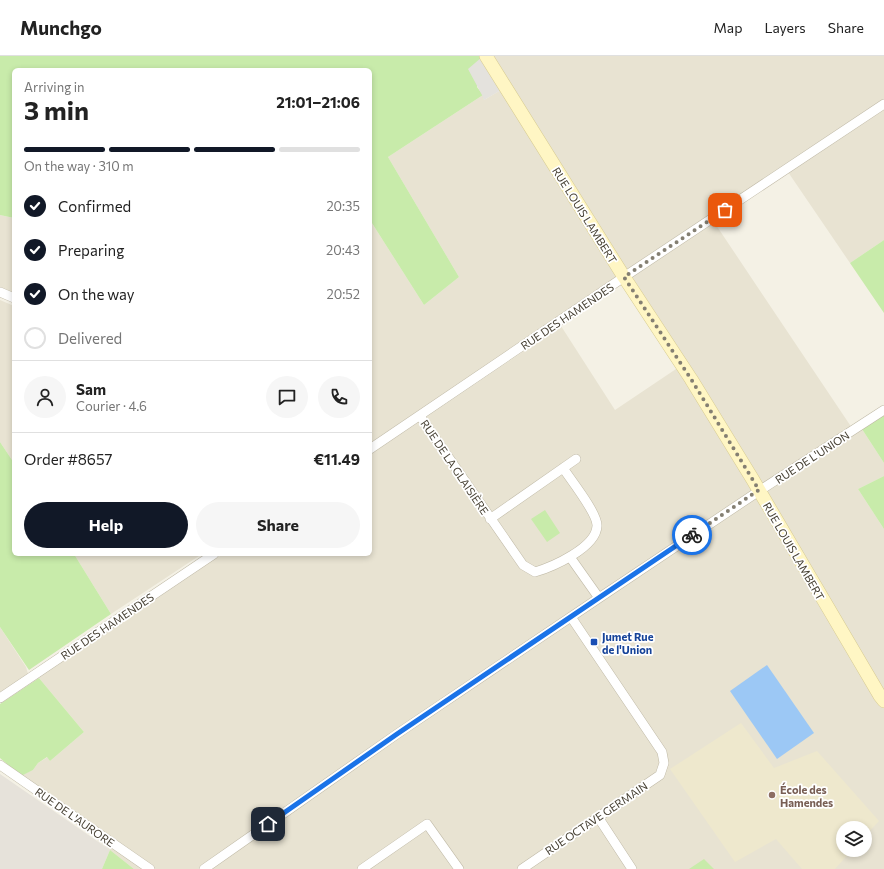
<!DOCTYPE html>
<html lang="en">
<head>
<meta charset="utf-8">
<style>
	:root { --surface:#fff; --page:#f6f6f6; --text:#222; --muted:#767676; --line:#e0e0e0; --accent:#111827 }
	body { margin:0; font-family:Commissioner,sans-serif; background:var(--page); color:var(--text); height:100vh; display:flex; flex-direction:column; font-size:15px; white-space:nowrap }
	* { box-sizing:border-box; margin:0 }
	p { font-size:13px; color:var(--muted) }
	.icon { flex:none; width:22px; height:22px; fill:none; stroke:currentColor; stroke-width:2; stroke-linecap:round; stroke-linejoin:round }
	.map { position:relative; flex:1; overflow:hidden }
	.drawer { position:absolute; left:12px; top:12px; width:360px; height:488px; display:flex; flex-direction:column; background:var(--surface); border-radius:6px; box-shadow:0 2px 6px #0003 }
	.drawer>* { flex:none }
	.fabs { position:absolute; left:836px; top:765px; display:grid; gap:8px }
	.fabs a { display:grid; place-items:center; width:36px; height:36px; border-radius:50%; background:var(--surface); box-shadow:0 2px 6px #0003; font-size:20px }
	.pin { position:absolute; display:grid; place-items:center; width:34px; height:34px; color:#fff; margin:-17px; border-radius:8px; box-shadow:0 2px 6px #0006 }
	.courier { position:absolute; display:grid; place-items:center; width:40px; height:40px; margin:-20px; border:3px solid #1a73e8; border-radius:50%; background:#fff; color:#222; box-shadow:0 1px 5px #0007 }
	.overview em { font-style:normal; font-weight:700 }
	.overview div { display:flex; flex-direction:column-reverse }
	.overview { display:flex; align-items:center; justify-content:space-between; height:68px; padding:0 12px }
	h1 { font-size:26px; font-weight:700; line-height:30px }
	.bar { display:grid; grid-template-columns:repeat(4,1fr); gap:6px 4px; align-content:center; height:48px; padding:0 12px }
	.bar i { height:5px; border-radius:3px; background:var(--line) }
	.bar .current { background:var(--accent) }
	.bar p { grid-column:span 4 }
	.line { display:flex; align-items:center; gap:10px; padding:0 12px; border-top:1px solid var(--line) }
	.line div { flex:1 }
	.round { display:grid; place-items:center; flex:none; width:42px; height:42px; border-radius:21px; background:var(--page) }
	ol { padding:0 12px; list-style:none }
	li { display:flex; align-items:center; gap:12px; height:44px }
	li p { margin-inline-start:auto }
	li .icon { padding:4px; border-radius:50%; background:var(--accent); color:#fff; stroke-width:4 }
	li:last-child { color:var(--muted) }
	li i { width:22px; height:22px; border:2px solid var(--line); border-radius:50% }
	.button { display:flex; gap:8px; margin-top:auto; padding:8px 12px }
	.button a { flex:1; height:46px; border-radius:24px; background:var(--accent); color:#fff; font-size:16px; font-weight:700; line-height:46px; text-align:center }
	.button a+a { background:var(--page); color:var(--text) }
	header { display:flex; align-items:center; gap:24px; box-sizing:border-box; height:56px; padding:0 20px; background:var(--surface); border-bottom:1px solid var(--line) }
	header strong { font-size:19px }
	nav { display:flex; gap:22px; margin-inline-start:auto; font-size:14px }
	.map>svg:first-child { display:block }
</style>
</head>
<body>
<header>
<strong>Munchgo</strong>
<nav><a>Map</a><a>Layers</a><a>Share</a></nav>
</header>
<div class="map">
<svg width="884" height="813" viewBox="0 0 884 813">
	<rect width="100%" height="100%" fill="#f4f1e5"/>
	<path fill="#e8e3d2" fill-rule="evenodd" d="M 486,0 L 884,0 L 884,48 L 712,163 L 852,372 L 860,370 L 884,407 L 884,420 L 858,433 L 884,473 L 884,645 Z
		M 501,34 L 618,221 L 370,387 L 370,164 L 424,249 L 459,221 L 388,101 L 483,39 L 484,44 Z
		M 884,50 L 884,184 L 850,207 L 788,116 Z
		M 0,159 L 14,162 L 14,240 L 0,235 Z
		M 0,244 L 14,250 L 14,407 L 0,386 Z
		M 561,270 L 615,354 L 679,311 L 858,611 L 884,652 L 884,813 L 134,813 L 17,721 L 33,714 L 38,707 L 48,701 L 50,705 L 84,676 L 39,622 L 223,498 L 370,498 L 370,399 ZM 843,772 L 865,772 L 865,794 L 843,794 Z
		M 74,498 L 202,498 L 111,558 Z
		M 0,571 L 26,611 L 28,618 L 0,639 Z"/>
	<path fill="#e6e2da" d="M 0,718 L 110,794 L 102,813 L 0,813 Z"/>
	<path fill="#eee8cd" d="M 741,667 L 774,712 L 817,695 L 879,765 L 865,780 L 865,772 L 843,772 L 843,794 L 852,794 L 835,813 L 802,813 L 776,783 L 735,806 L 670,713 Z"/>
	<path fill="#c8ebaa" d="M 0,0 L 481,0 L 477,31 L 483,39 L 388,101 L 459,221 L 424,249 L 370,164 L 370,14 L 14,14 L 14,162 L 0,159 Z
		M 884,184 L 884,257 L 850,207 Z
		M 884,354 L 884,407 L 860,370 Z
		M 0,386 L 14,407 L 14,498 L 74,498 L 111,558 L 29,614 L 0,571 Z
		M 884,420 L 884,473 L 858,433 Z
		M 545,454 L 560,477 L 547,486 L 531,463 Z
		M 39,622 L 84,676 L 50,705 L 47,701 L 38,707 L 33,714 L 21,720 L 0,702 L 0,648 Z
		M 110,794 L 134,813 L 102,813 Z
		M 704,803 L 714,813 L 689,813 Z"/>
	<path fill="#e4e2dd" d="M 482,1 L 501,34 L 484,44 L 482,39 L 468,13 Z"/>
	<path fill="#9cc8f5" d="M 767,609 L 814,677 L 777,703 L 730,635 Z"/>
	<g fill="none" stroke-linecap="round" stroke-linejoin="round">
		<g stroke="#c0baa7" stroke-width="10">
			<path id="street" d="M 0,236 L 14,242
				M 420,360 L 523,509 L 535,516 C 552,511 596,492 597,470 C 598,458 571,424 563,412
				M 370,393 L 624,221 L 884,48
				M 490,463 L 576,403
				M 570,501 L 599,542
				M 0,642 L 214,498
				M 0,709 L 150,813
				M 598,761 L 632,813
				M 204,813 L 397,678 L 599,542 L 759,435 L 884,354
				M 362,813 L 427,768 L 459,813
				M 522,813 L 660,719 L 664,707 L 662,696 L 571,561"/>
		</g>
		<g stroke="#d7cb91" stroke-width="14">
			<path id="secondary" d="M 486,0 L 624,221 L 691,323 L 753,424 L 880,640 L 884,645"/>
		</g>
		<use href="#street" stroke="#fff" stroke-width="9"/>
		<use href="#secondary" stroke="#fff6c4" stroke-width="13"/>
	</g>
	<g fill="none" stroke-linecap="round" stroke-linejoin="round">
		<path stroke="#847f72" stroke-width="4" stroke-dasharray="0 7.2" d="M 692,479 L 759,434 L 691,323 L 624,221 L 725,154"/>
		<path stroke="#1a73e8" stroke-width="5" d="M 268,768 L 397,678 L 692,479"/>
	</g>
	<rect fill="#1a4fb4" stroke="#fff" stroke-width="1.5" x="590" y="582" width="8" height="8" rx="2"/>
	<circle fill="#8d6e63" stroke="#fff" stroke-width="1.5" cx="772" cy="739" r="4"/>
	<g text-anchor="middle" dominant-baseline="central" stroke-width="3.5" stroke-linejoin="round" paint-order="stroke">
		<g font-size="11" fill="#474134" stroke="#fff">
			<text transform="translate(585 159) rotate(58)">RUE LOUIS LAMBERT</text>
			<text transform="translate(567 260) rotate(-34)">RUE DES HAMENDES</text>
			<text transform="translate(812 401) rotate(-33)">RUE DE L'UNION</text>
			<text transform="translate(455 411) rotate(56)">RUE DE LA GLAISIÈRE</text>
			<text transform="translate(794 495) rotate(60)">RUE LOUIS LAMBERT</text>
			<text transform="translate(107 570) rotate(-34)">RUE DES HAMENDES</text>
			<text transform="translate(75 761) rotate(35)">RUE DE L'AURORE</text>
			<text transform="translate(596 762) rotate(-34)">RUE OCTAVE GERMAIN</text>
		</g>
		<g font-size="11" font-weight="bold" fill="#164399" stroke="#fff" text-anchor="start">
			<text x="602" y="580">Jumet Rue<tspan x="602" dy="13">de l'Union</tspan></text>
		</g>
		<g font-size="11" font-weight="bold" fill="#785e54" stroke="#fff" text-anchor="start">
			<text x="780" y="733">École des<tspan x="780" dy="13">Hamendes</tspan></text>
		</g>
	</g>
</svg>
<div class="fabs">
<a><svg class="icon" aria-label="layers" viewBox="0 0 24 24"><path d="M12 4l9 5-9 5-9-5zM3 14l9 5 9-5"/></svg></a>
</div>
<div class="pin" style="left:725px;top:154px;background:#ea580c"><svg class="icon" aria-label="bag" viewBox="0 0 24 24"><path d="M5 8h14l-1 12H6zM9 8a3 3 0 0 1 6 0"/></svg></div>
<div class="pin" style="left:268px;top:768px;background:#1f2937"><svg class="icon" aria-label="home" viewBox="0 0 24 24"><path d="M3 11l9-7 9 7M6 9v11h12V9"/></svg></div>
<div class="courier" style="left:692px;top:479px"><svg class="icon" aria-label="bike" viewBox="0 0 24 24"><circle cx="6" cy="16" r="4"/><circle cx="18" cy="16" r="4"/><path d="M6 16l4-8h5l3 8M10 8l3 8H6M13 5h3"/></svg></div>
<section class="drawer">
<div class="overview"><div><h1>3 min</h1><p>Arriving in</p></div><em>21:01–21:06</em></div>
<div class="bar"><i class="current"></i><i class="current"></i><i class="current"></i><i></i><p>On the way · 310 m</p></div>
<ol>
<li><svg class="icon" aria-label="check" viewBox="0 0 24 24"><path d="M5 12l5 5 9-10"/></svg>Confirmed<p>20:35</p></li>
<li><svg class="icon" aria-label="check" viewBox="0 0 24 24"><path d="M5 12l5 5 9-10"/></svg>Preparing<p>20:43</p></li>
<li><svg class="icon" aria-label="check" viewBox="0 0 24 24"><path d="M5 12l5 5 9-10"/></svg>On the way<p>20:52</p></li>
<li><i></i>Delivered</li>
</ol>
<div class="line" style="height:72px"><a class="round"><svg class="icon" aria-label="person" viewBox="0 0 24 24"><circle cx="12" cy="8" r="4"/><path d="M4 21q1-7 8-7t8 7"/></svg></a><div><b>Sam</b><p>Courier · 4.6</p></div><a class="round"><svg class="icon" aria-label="chat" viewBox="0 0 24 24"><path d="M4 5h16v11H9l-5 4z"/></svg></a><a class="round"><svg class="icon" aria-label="phone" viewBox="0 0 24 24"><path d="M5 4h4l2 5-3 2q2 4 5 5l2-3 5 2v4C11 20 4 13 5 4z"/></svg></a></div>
<div class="line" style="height:52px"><div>Order #8657</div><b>€11.49</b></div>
<div class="button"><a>Help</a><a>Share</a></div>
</section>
</div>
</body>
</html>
